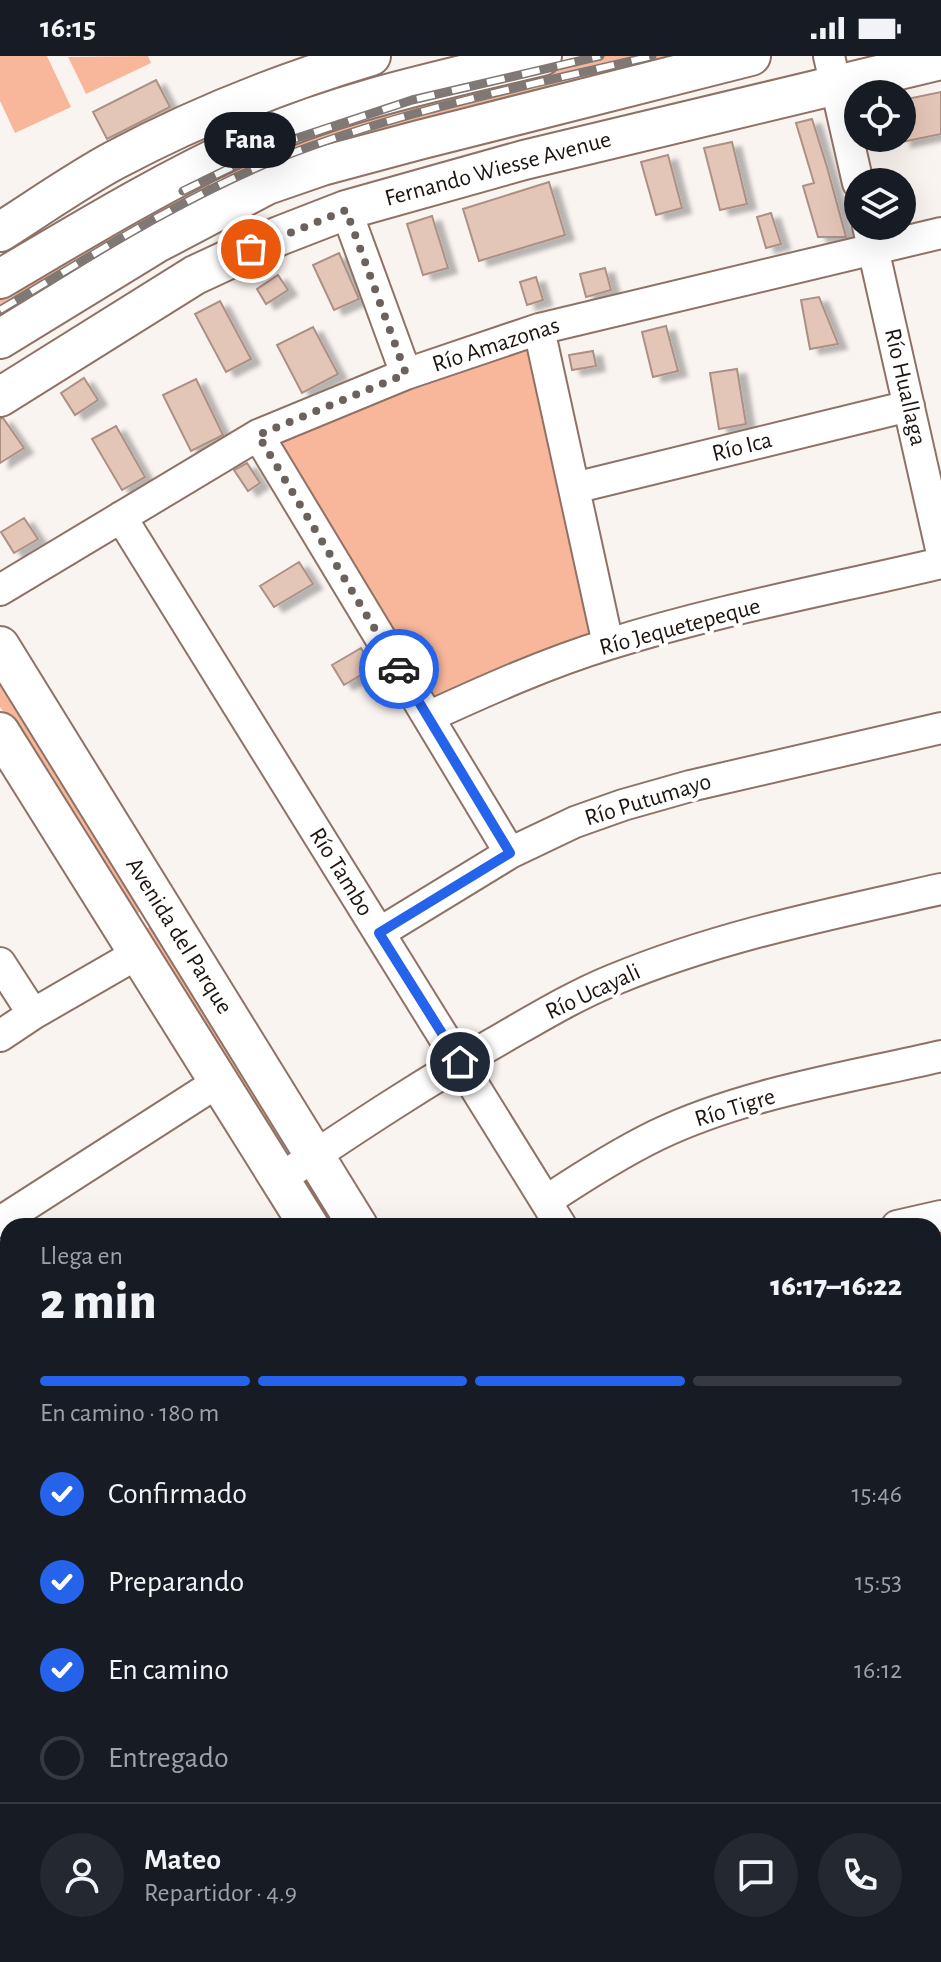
<!DOCTYPE html>
<html lang="es">
<head>
<meta charset="utf-8">
<style>
	:root { --surface:#171b24; --page:#242831; --text:#f1f3f6; --muted:#9ea1a6; --line:#363941; --accent:#2563eb }
	body { margin:0; font-family:"Alegreya Sans",sans-serif; background:var(--page); color:var(--text); height:100vh; display:flex; flex-direction:column; font-size:30px; white-space:nowrap }
	* { box-sizing:border-box; margin:0 }
	p { font-size:26px; color:var(--muted) }
	.icon { flex:none; width:44px; height:44px; fill:none; stroke:currentColor; stroke-width:2; stroke-linecap:round; stroke-linejoin:round }
	.map { position:relative; flex:1; overflow:hidden }
	.details { position:absolute; left:0px; top:1162px; width:942px; height:744px; display:flex; flex-direction:column; background:var(--surface); border-radius:24px 24px 0 0; box-shadow:0 8px 32px #0002 }
	.details>* { flex:none }
	.tools { position:absolute; left:844px; top:24px; display:grid; gap:16px }
	.tools a { display:grid; place-items:center; width:72px; height:72px; border-radius:50%; background:var(--surface); box-shadow:0 8px 32px #0002; font-size:40px }
	.pin { position:absolute; display:grid; place-items:center; width:68px; height:68px; color:#fff; margin:-34px; border:4px solid #fff; border-radius:50%; box-shadow:0 2px 8px #0007 }
	.courier { position:absolute; display:grid; place-items:center; width:80px; height:80px; margin:-40px; border:6px solid #2563eb; border-radius:50%; background:#fff; color:#222; box-shadow:0 2px 10px #0007 }
	.bubble { position:absolute; height:56px; border-radius:28px; background:var(--surface); box-shadow:0 8px 32px #0002; font-size:26px; font-weight:800; line-height:56px; text-align:center }
	.headline em { font-style:normal; font-weight:800 }
	.headline div { display:flex; flex-direction:column-reverse }
	.headline { display:flex; align-items:center; justify-content:space-between; height:136px; padding:0 40px }
	h1 { font-size:52px; font-weight:800; line-height:60px }
	.bar { display:grid; grid-template-columns:repeat(4,1fr); gap:12px 8px; align-content:center; height:96px; padding:0 40px }
	.bar i { height:10px; border-radius:6px; background:var(--line) }
	.bar .active { background:var(--accent) }
	.bar p { grid-column:span 4 }
	.line { display:flex; align-items:center; gap:20px; padding:0 40px; border-top:2px solid var(--line) }
	.line div { flex:1 }
	.round { display:grid; place-items:center; flex:none; width:84px; height:84px; border-radius:42px; background:var(--page) }
	ol { padding:0 40px; list-style:none }
	li { display:flex; align-items:center; gap:24px; height:88px }
	li p { margin-inline-start:auto }
	li .icon { padding:8px; border-radius:50%; background:var(--accent); color:#fff; stroke-width:4 }
	li:last-child { color:var(--muted) }
	li i { width:44px; height:44px; border:4px solid var(--line); border-radius:50% }
	.status { display:flex; justify-content:space-between; align-items:center; height:56px; padding:0 40px; background:var(--surface); direction:ltr }
	.status svg { height:22px; fill:currentColor }
	.map>svg:first-child { display:block }
</style>
</head>
<body>
<div class="status"><b>16:15</b><svg viewBox="0 0 49 12"><path d="M0 12V9h3v3zM5 12V6h3v6zM10 12V3h3v9zM15 12V0h3v12zM26 1h20v11H26zM47 4h2v5h-2z"/></svg></div>
<div class="map">
<svg width="941" height="1906" viewBox="0 0 941 1906">
	<defs>
		<filter id="shadow"><feDropShadow dx="9" dy="5" stdDeviation="2" flood-color="#0004"/></filter>
	</defs>
	<rect width="100%" height="100%" fill="#faf4f1"/>
	<path fill="#f8b79a" d="M 0,0 L 47,0 L 71,51 L 15,77 L 0,45 Z
		M 148,0 L 151,7 L 86,38 L 68,1 Z
		M 582,0 L 724,0 L 229,133 L 218,117 L 399,43 Z
		M 206,122 L 216,139 L 0,274 L 0,233 Z
		M 539,273 L 608,588 L 428,661 L 258,379 Z
		M 0,627 L 142,854 L 132,861 L 0,651 Z
		M 151,870 L 288,1088 L 277,1095 L 141,876 Z
		M 934,1518 L 941,1530 L 941,1585 L 934,1589 Z"/>
	<path fill="#e4c6b8" stroke="#ad9084" stroke-width="2" filter="url(#shadow)" d="M 156,24 L 170,51 L 107,83 L 93,56 Z
		M 941,36 L 941,78 L 902,86 L 902,44 Z
		M 812,63 L 827,111 L 846,181 L 818,181 L 803,130 L 814,127 L 796,67 Z
		M 732,86 L 747,148 L 720,154 L 704,92 Z
		M 668,99 L 682,152 L 656,159 L 641,106 Z
		M 549,126 L 565,179 L 479,205 L 463,153 Z
		M 771,157 L 781,188 L 766,192 L 757,161 Z
		M 432,160 L 448,212 L 423,219 L 407,168 Z
		M 339,197 L 359,243 L 334,254 L 313,209 Z
		M 605,212 L 611,234 L 586,241 L 580,218 Z
		M 278,219 L 288,234 L 266,248 L 257,233 Z
		M 536,221 L 543,244 L 527,249 L 520,226 Z
		M 819,241 L 838,288 L 810,293 L 801,244 Z
		M 220,245 L 251,303 L 226,316 L 195,258 Z
		M 666,270 L 678,315 L 653,321 L 642,276 Z
		M 313,271 L 338,318 L 302,337 L 277,289 Z
		M 593,295 L 596,310 L 572,314 L 569,299 Z
		M 737,313 L 746,368 L 719,373 L 710,317 Z
		M 84,322 L 98,344 L 75,359 L 61,337 Z
		M 196,323 L 223,379 L 191,395 L 163,339 Z
		M 3,362 L 24,392 L 0,407 L 0,363 Z
		M 116,370 L 145,421 L 122,434 L 92,383 Z
		M 247,407 L 260,427 L 248,435 L 234,414 Z
		M 24,462 L 38,483 L 14,497 L 1,476 Z
		M 299,506 L 313,528 L 274,551 L 260,530 Z
		M 361,592 L 373,612 L 344,629 L 332,609 Z"/>
	<g fill="none" stroke-linecap="round" stroke-linejoin="round">
		<g stroke="#8e7266" stroke-width="34">
			<path id="minor" d="M 829,0 L 858,127
				M 346,154 L 406,318
				M 868,170 L 941,493
				M 539,273 L 608,588
				M 258,379 L 510,797
				M 574,432 L 909,350
				M 121,461 L 561,1170
				M 0,534 L 258,379 L 406,318 L 539,273 L 941,177
				M 428,661 C 487,634 547,607 609,588 C 717,554 831,533 941,507
				M 379,877 L 510,797 L 575,766 L 623,749 L 690,730 L 941,672
				M 0,907 L 33,958
				M 0,980 L 33,958 L 137,898
				M 280,1123 C 354,1073 428,1024 506,980 C 541,960 576,939 613,924 C 719,880 830,858 941,833
				M 546,1145 C 582,1121 618,1098 657,1079 C 745,1037 847,1022 941,1000
				M 0,1166 L 218,1026
				M 897,1170 L 941,1160
				M 934,1325 L 941,1323
				M 0,1350 L 8,1345
				M 0,1423 L 8,1437
				M 204,1898 L 206,1906
				M 623,1906 L 625,1898"/>
		</g>
		<g stroke="#8e7266" stroke-width="42">
			<path id="major" d="M 0,176 C 38,152 76,125 115,104 C 196,61 284,26 371,0
				M 0,223 C 80,176 160,127 245,88 C 339,45 442,24 542,0
				M 0,283 L 155,188 L 267,129 L 322,110 L 419,84 L 751,0
				M 0,341 L 195,219 L 279,180 L 346,154 L 524,104 L 941,4
				M 0,590 L 358,1170
				M 0,676 L 309,1170
				M 762,1898 L 767,1906
				M 807,1898 L 812,1906"/>
		</g>
		<use href="#minor" stroke="#fff" stroke-width="30"/>
		<use href="#major" stroke="#fff" stroke-width="38"/>
		<g stroke="#807874" stroke-width="9">
			<path id="rail" d="M 183,135 L 279,88 L 412,44 L 600,0
				M 0,254 C 91,200 180,143 277,103 C 398,55 527,30 652,0"/>
		</g>
		<use href="#rail" stroke="#fff" stroke-width="6" stroke-dasharray="18" stroke-linecap="butt"/>
	</g>
	<g fill="none" stroke-linecap="round" stroke-linejoin="round">
		<path stroke="#6b625e" stroke-width="8" stroke-dasharray="0 14.4" d="M 251,193 L 346,154 L 406,318 L 258,379 L 399,613"/>
		<path stroke="#2563eb" stroke-width="10" d="M 399,613 L 510,797 L 379,877 L 460,1006"/>
	</g>
	<g text-anchor="middle" dominant-baseline="central" stroke-width="8" stroke-linejoin="round" paint-order="stroke">
		<g font-size="24" fill="#1e140f" stroke="#fff">
			<text transform="translate(498 113) rotate(-15)">Fernando Wiesse Avenue</text>
			<text transform="translate(496 289) rotate(-18)">Río Amazonas</text>
			<text transform="translate(905 331) rotate(77)">Río Huallaga</text>
			<text transform="translate(742 391) rotate(-14)">Río Ica</text>
			<text transform="translate(680 571) rotate(-15)">Río Jequetepeque</text>
			<text transform="translate(648 744) rotate(-17)">Río Putumayo</text>
			<text transform="translate(341 816) rotate(58)">Río Tambo</text>
			<text transform="translate(179 880) rotate(58)">Avenida del Parque</text>
			<text transform="translate(593 936) rotate(-25)">Río Ucayali</text>
			<text transform="translate(735 1052) rotate(-17)">Río Tigre</text>
		</g>
	</g>
</svg>
<div class="tools">
<a><svg class="icon" aria-label="locate" viewBox="0 0 24 24"><circle cx="12" cy="12" r="6"/><path d="M12 2v4M12 18v4M2 12h4M18 12h4"/></svg></a>
<a><svg class="icon" aria-label="layers" viewBox="0 0 24 24"><path d="M12 4l9 5-9 5-9-5zM3 14l9 5 9-5"/></svg></a>
</div>
<div class="pin" style="left:251px;top:193px;background:#ea580c"><svg class="icon" aria-label="bag" viewBox="0 0 24 24"><path d="M5 8h14l-1 12H6zM9 8a3 3 0 0 1 6 0"/></svg></div>
<div class="pin" style="left:460px;top:1006px;background:#1f2937"><svg class="icon" aria-label="home" viewBox="0 0 24 24"><path d="M3 11l9-7 9 7M6 9v11h12V9"/></svg></div>
<div class="courier" style="left:399px;top:613px"><svg class="icon" aria-label="car" viewBox="0 0 24 24"><path d="M5 17H2v-5l4-1 3-4h7l3 4 3 1v5h-3M9 17h6M6 11h13"/><circle cx="7" cy="17" r="2"/><circle cx="17" cy="17" r="2"/></svg></div>
<div class="bubble" style="left:204px;top:56px;width:92px">Fana</div>
<section class="details">
<div class="headline"><div><h1>2 min</h1><p>Llega en</p></div><em>16:17–16:22</em></div>
<div class="bar"><i class="active"></i><i class="active"></i><i class="active"></i><i></i><p>En camino · 180 m</p></div>
<ol>
<li><svg class="icon" aria-label="check" viewBox="0 0 24 24"><path d="M5 12l5 5 9-10"/></svg>Confirmado<p>15:46</p></li>
<li><svg class="icon" aria-label="check" viewBox="0 0 24 24"><path d="M5 12l5 5 9-10"/></svg>Preparando<p>15:53</p></li>
<li><svg class="icon" aria-label="check" viewBox="0 0 24 24"><path d="M5 12l5 5 9-10"/></svg>En camino<p>16:12</p></li>
<li><i></i>Entregado</li>
</ol>
<div class="line" style="height:144px"><a class="round"><svg class="icon" aria-label="person" viewBox="0 0 24 24"><circle cx="12" cy="8" r="4"/><path d="M4 21q1-7 8-7t8 7"/></svg></a><div><b>Mateo</b><p>Repartidor · 4.9</p></div><a class="round"><svg class="icon" aria-label="chat" viewBox="0 0 24 24"><path d="M4 5h16v11H9l-5 4z"/></svg></a><a class="round"><svg class="icon" aria-label="phone" viewBox="0 0 24 24"><path d="M5 4h4l2 5-3 2q2 4 5 5l2-3 5 2v4C11 20 4 13 5 4z"/></svg></a></div>
</section>
</div>
</body>
</html>
